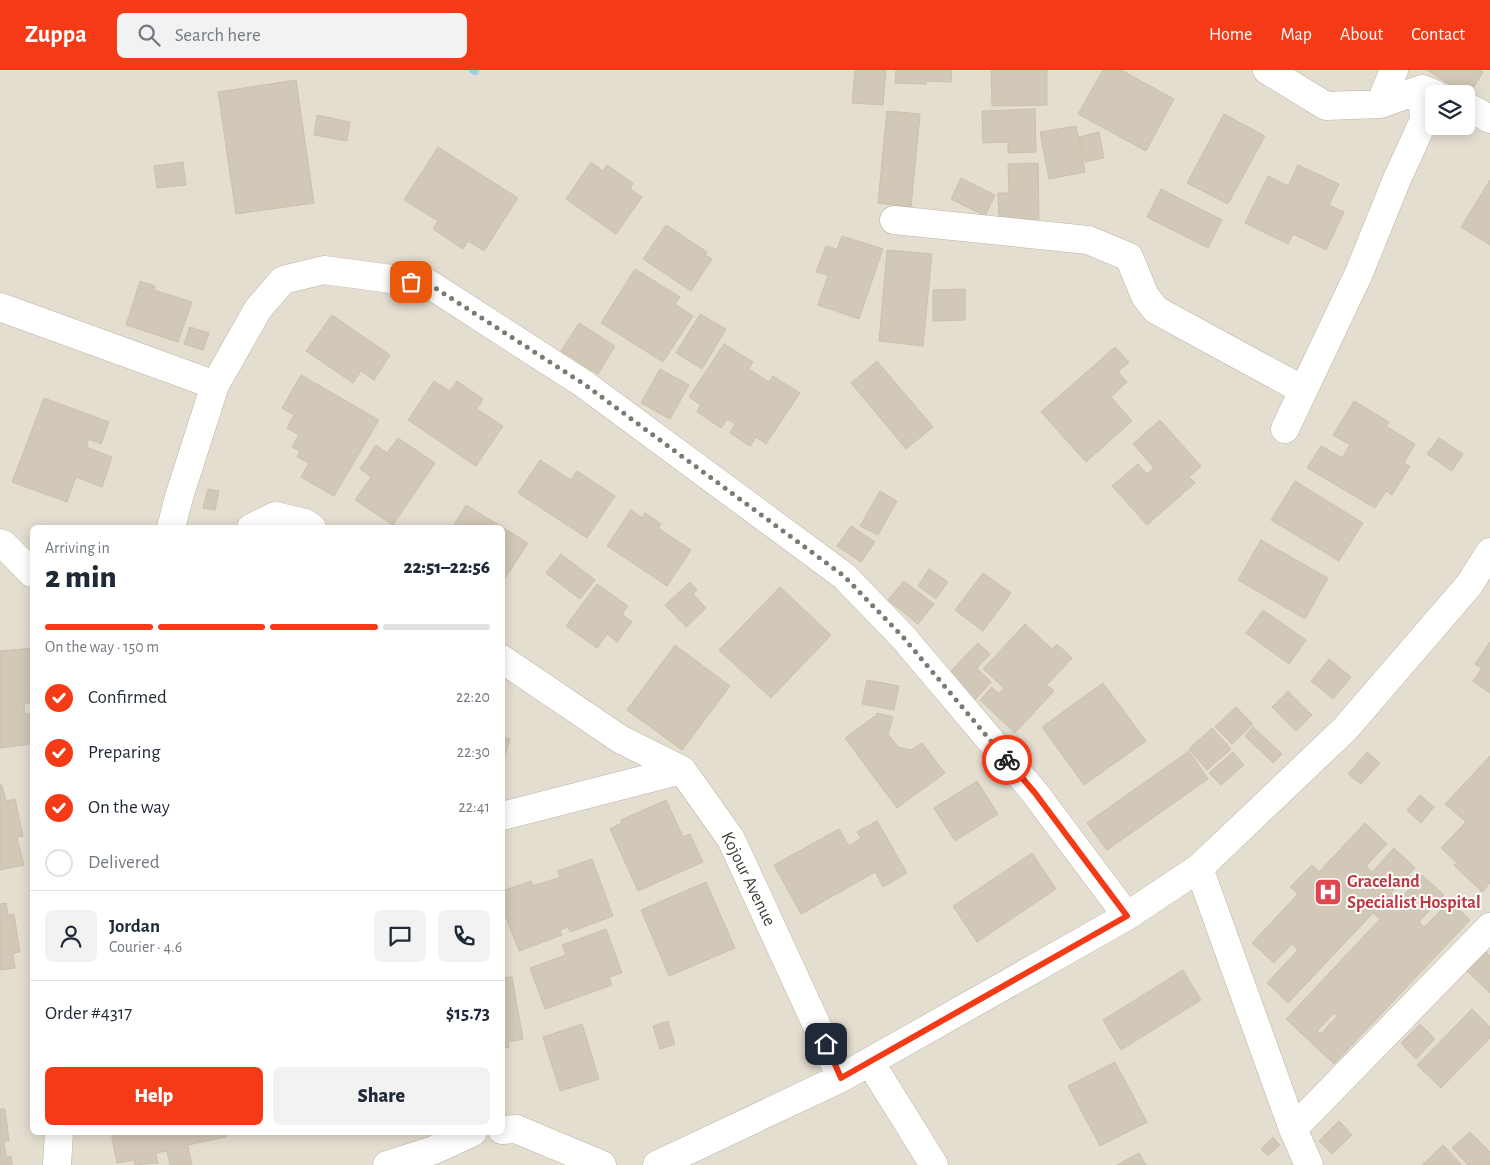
<!DOCTYPE html>
<html lang="en">
<head>
<meta charset="utf-8">
<style>
	:root { --surface:#fff; --page:#f2f2f3; --text:#1f2937; --muted:#747a83; --line:#e0e1e3; --accent:#f43a16 }
	body { margin:0; font-family:"Alegreya Sans",sans-serif; background:var(--page); color:var(--text); height:100vh; display:flex; flex-direction:column; font-size:19px; white-space:nowrap }
	* { box-sizing:border-box; margin:0 }
	p { font-size:16px; color:var(--muted) }
	.icon { flex:none; width:28px; height:28px; fill:none; stroke:currentColor; stroke-width:2; stroke-linecap:round; stroke-linejoin:round }
	.map { position:relative; flex:1; overflow:hidden }
	.details { position:absolute; left:30px; top:455px; width:475px; height:610px; display:flex; flex-direction:column; background:var(--surface); border-radius:8px; box-shadow:0 2px 12px #0003 }
	.details>* { flex:none }
	.controls { position:absolute; left:1425px; top:15px; display:grid; gap:10px }
	.controls a { display:grid; place-items:center; width:50px; height:50px; border-radius:8px; background:var(--surface); box-shadow:0 2px 12px #0003; font-size:25px }
	.pin { position:absolute; display:grid; place-items:center; width:42px; height:42px; color:#fff; margin:-21px; border-radius:10px; box-shadow:0 2px 8px #0006 }
	.courier { position:absolute; display:grid; place-items:center; width:50px; height:50px; margin:-25px; border:4px solid #f43a16; border-radius:50%; background:#fff; color:#222; box-shadow:0 1px 6px #0007 }
	.summary em { font-style:normal; font-weight:800 }
	.summary div { display:flex; flex-direction:column-reverse }
	.summary { display:flex; align-items:center; justify-content:space-between; height:85px; padding:0 15px }
	h1 { font-size:32px; font-weight:800; line-height:38px }
	.bar { display:grid; grid-template-columns:repeat(4,1fr); gap:8px 5px; align-content:center; height:60px; padding:0 15px }
	.bar i { height:6px; border-radius:4px; background:var(--line) }
	.bar .current { background:var(--accent) }
	.bar p { grid-column:span 4 }
	.line { display:flex; align-items:center; gap:12px; padding:0 15px; border-top:1px solid var(--line) }
	.line div { flex:1 }
	.round { display:grid; place-items:center; flex:none; width:52px; height:52px; border-radius:8px; background:var(--page) }
	ol { padding:0 15px; list-style:none }
	li { display:flex; align-items:center; gap:15px; height:55px }
	li p { margin-inline-start:auto }
	li .icon { padding:5px; border-radius:50%; background:var(--accent); color:#fff; stroke-width:4 }
	li:last-child { color:var(--muted) }
	li i { width:28px; height:28px; border:2px solid var(--line); border-radius:50% }
	.primary-button { display:flex; gap:10px; margin-top:auto; padding:10px 15px }
	.primary-button a { flex:1; height:58px; border-radius:8px; background:var(--accent); color:#fff; font-size:20px; font-weight:800; line-height:58px; text-align:center }
	.primary-button a+a { background:var(--page); color:var(--text) }
	header { display:flex; align-items:center; gap:30px; box-sizing:border-box; height:70px; padding:0 25px; background:var(--accent); color:#fff }
	header strong { font-size:24px }
	nav { display:flex; gap:28px; margin-inline-start:auto; font-size:18px }
	.search { width:350px; height:45px; background:var(--page); display:flex; align-items:center; gap:12px; box-sizing:border-box; padding:0 18px; border-radius:8px; color:var(--muted); font-size:19px }
	.map>svg:first-child { display:block }
</style>
</head>
<body>
<header>
<strong>Zuppa</strong>
<div class="search"><svg class="icon" aria-label="search" viewBox="0 0 24 24"><circle cx="10" cy="10" r="6"/><path d="M15 15l6 6"/></svg>Search here</div>
<nav><a>Home</a><a>Map</a><a>About</a><a>Contact</a></nav>
</header>
<div class="map">
<svg width="1490" height="1095" viewBox="0 0 1490 1095">
	<rect width="100%" height="100%" fill="#f1ece2"/>
	<path fill="#e4ded0" fill-rule="evenodd" d="M 0,0 L 1490,0 L 1490,1095 L 0,1095 ZM 1434,24 L 1466,24 L 1466,56 L 1434,56 ZM 32,458 L 502,458 L 502,1062 L 32,1062 Z"/>
	<g fill="none" stroke-linecap="round" stroke-linejoin="round">
		<path stroke="#9fcced" stroke-width="8" d="M 473,0 L 475,1"/>
	</g>
	<path fill="#d2c8b8" stroke="#ccc0ac" fill-rule="evenodd" d="M 855,0 L 886,0 L 883,35 L 852,33 Z
		M 896,0 L 952,0 L 951,12 L 926,11 L 926,14 L 895,13 Z
		M 991,0 L 1047,0 L 1047,35 L 992,36 Z
		M 1103,0 L 1121,0 L 1174,29 L 1146,81 L 1078,44 Z
		M 1427,0 L 1480,0 L 1483,2 L 1468,26 Z
		M 296,10 L 314,133 L 236,144 L 218,22 Z
		M 1035,39 L 1036,82 L 1008,83 L 1008,72 L 983,73 L 982,41 Z
		M 887,41 L 920,44 L 911,137 L 878,133 Z
		M 1224,44 L 1265,66 L 1228,134 L 1187,113 Z
		M 317,45 L 350,52 L 347,71 L 314,65 Z
		M 1076,56 L 1085,102 L 1049,109 L 1040,62 Z
		M 1099,62 L 1104,88 L 1085,92 L 1079,67 Z
		M 438,77 L 518,128 L 484,181 L 468,171 L 463,179 L 433,159 L 438,151 L 404,130 Z
		M 183,92 L 186,115 L 157,118 L 154,96 Z
		M 591,92 L 603,101 L 607,95 L 633,113 L 630,119 L 642,127 L 616,164 L 566,129 Z
		M 1038,93 L 1039,149 L 999,150 L 998,123 L 1009,123 L 1008,94 Z
		M 1298,95 L 1339,114 L 1329,135 L 1344,142 L 1326,180 L 1293,164 L 1288,174 L 1245,153 L 1268,106 L 1288,116 Z
		M 961,108 L 995,125 L 985,146 L 951,129 Z
		M 1490,110 L 1490,175 L 1461,157 Z
		M 1161,119 L 1222,150 L 1208,178 L 1147,147 Z
		M 666,155 L 707,182 L 705,185 L 712,189 L 691,221 L 643,189 Z
		M 842,166 L 883,179 L 859,249 L 818,235 L 828,205 L 816,202 L 826,176 L 837,179 Z
		M 887,180 L 932,184 L 923,276 L 879,271 Z
		M 635,199 L 680,227 L 675,234 L 693,246 L 663,292 L 601,253 Z
		M 140,211 L 155,216 L 154,220 L 192,232 L 178,272 L 126,255 Z
		M 965,219 L 965,250 L 933,251 L 933,220 Z
		M 700,244 L 726,259 L 702,299 L 676,283 Z
		M 332,245 L 390,285 L 374,310 L 361,301 L 353,313 L 306,281 Z
		M 579,253 L 615,276 L 598,304 L 561,281 Z
		M 190,257 L 209,263 L 203,280 L 184,274 Z
		M 724,274 L 753,292 L 749,299 L 769,312 L 773,306 L 800,323 L 766,374 L 756,367 L 750,376 L 730,363 L 735,354 L 727,349 L 721,358 L 697,342 L 701,335 L 689,327 Z
		M 1115,277 L 1129,292 L 1118,302 L 1127,312 L 1111,327 L 1132,351 L 1086,392 L 1041,342 Z
		M 877,291 L 933,357 L 906,379 L 851,313 Z
		M 660,299 L 689,315 L 670,349 L 641,333 Z
		M 301,305 L 379,350 L 334,426 L 301,407 L 309,393 L 297,387 L 300,381 L 292,377 L 299,365 L 287,358 L 294,345 L 282,338 Z
		M 434,311 L 450,321 L 457,311 L 483,329 L 477,339 L 503,356 L 476,396 L 408,350 Z
		M 44,328 L 109,352 L 101,374 L 89,369 L 86,377 L 112,387 L 102,417 L 76,407 L 67,432 L 12,412 Z
		M 1354,331 L 1389,352 L 1386,356 L 1415,374 L 1404,393 L 1410,396 L 1392,425 L 1386,421 L 1375,438 L 1307,398 L 1321,376 L 1342,388 L 1350,375 L 1333,365 Z
		M 1160,350 L 1201,396 L 1189,407 L 1195,413 L 1147,455 L 1112,416 L 1138,394 L 1147,404 L 1154,398 L 1133,374 Z
		M 398,368 L 435,393 L 393,455 L 355,430 L 371,407 L 360,399 L 376,375 L 387,383 Z
		M 1439,368 L 1463,384 L 1452,401 L 1427,384 Z
		M 540,390 L 571,410 L 577,401 L 615,426 L 587,468 L 518,423 Z
		M 1295,411 L 1363,453 L 1339,491 L 1271,450 Z
		M 208,419 L 219,421 L 215,440 L 203,438 Z
		M 880,421 L 897,431 L 878,465 L 860,456 Z
		M 466,435 L 528,473 L 502,513 L 502,458 L 452,458 Z
		M 631,440 L 642,448 L 645,443 L 661,454 L 658,458 L 691,480 L 667,516 L 607,476 Z
		M 851,456 L 875,472 L 861,492 L 837,476 Z
		M 1261,470 L 1328,508 L 1305,549 L 1238,510 Z
		M 561,484 L 595,510 L 580,529 L 546,503 Z
		M 929,499 L 948,512 L 936,529 L 918,516 Z
		M 983,503 L 1011,523 L 983,561 L 955,540 Z
		M 904,511 L 934,534 L 918,554 L 888,530 Z
		M 690,512 L 697,520 L 693,524 L 706,538 L 686,557 L 665,535 Z
		M 597,514 L 628,536 L 622,544 L 632,552 L 617,572 L 607,564 L 597,578 L 566,556 Z
		M 780,517 L 831,565 L 771,628 L 719,580 Z
		M 1263,540 L 1306,570 L 1289,594 L 1246,563 Z
		M 1025,554 L 1052,579 L 1057,574 L 1072,588 L 1047,615 L 1054,621 L 1015,663 L 980,630 L 992,617 L 999,624 L 1004,618 L 983,599 Z
		M 1490,572 L 1490,623 L 1473,611 L 1482,598 L 1475,594 Z
		M 978,573 L 990,584 L 977,598 L 991,612 L 974,631 L 947,605 Z
		M 675,575 L 730,616 L 682,680 L 627,640 Z
		M 32,578 L 32,633 L 24,634 L 25,644 L 32,643 L 32,674 L 0,678 L 0,581 Z
		M 1329,589 L 1351,607 L 1333,629 L 1311,611 Z
		M 867,610 L 899,616 L 894,640 L 862,634 Z
		M 1103,613 L 1146,671 L 1084,715 L 1042,657 Z
		M 1288,621 L 1312,645 L 1296,661 L 1272,637 Z
		M 1236,637 L 1253,654 L 1232,674 L 1215,657 Z
		M 877,643 L 893,647 L 888,664 L 898,677 L 911,680 L 922,673 L 945,703 L 897,738 L 845,668 L 875,646 L 876,647 Z
		M 1253,657 L 1282,684 L 1273,693 L 1245,666 Z
		M 1212,658 L 1231,679 L 1207,700 L 1189,679 Z
		M 502,667 L 510,669 L 502,694 Z
		M 1189,681 L 1208,709 L 1107,780 L 1087,753 Z
		M 1233,682 L 1244,695 L 1221,715 L 1209,703 Z
		M 1367,682 L 1380,693 L 1361,714 L 1348,704 Z
		M 1490,686 L 1490,813 L 1482,822 L 1454,795 L 1457,793 L 1441,778 L 1466,752 L 1445,734 Z
		M 977,711 L 998,744 L 955,771 L 934,738 Z
		M 0,715 L 2,715 L 6,731 L 15,729 L 23,766 L 17,767 L 24,795 L 0,800 Z
		M 1420,725 L 1434,737 L 1421,753 L 1407,740 Z
		M 666,730 L 683,767 L 690,764 L 703,792 L 638,821 L 610,759 L 622,753 L 621,750 Z
		M 877,751 L 907,803 L 883,817 L 875,802 L 801,844 L 774,795 L 839,759 L 849,776 L 861,768 L 857,762 Z
		M 1365,753 L 1387,774 L 1366,796 L 1372,802 L 1394,778 L 1415,798 L 1391,823 L 1399,830 L 1422,805 L 1444,825 L 1419,852 L 1424,857 L 1450,831 L 1470,850 L 1334,994 L 1286,949 L 1380,849 L 1373,843 L 1288,933 L 1267,913 L 1298,880 L 1292,874 L 1274,893 L 1252,873 L 1298,824 L 1290,817 L 1312,795 L 1319,802 ZM 1334,943 L 1337,946 L 1321,964 L 1317,961 Z
		M 1032,783 L 1056,819 L 977,872 L 953,836 Z
		M 592,789 L 613,846 L 570,862 L 568,857 L 560,860 L 562,865 L 519,881 L 502,837 L 502,821 L 531,811 L 533,816 L 560,807 L 557,801 Z
		M 706,812 L 735,878 L 669,906 L 641,840 Z
		M 6,833 L 8,845 L 14,844 L 20,882 L 13,883 L 15,898 L 0,900 L 0,834 Z
		M 606,859 L 622,903 L 609,907 L 612,915 L 545,939 L 530,898 L 566,885 L 562,875 Z
		M 1486,882 L 1490,886 L 1490,923 L 1467,901 Z
		M 1183,900 L 1201,930 L 1121,980 L 1103,950 Z
		M 512,907 L 523,969 L 508,972 L 509,977 L 502,979 L 502,908 Z
		M 1472,939 L 1490,957 L 1490,968 L 1441,1018 L 1417,995 Z
		M 668,951 L 675,974 L 660,979 L 653,956 Z
		M 582,954 L 599,1009 L 560,1021 L 543,967 Z
		M 1420,954 L 1435,969 L 1416,989 L 1401,973 Z
		M 1115,992 L 1147,1052 L 1100,1076 L 1068,1016 Z
		M 0,1039 L 5,1039 L 9,1071 L 4,1071 L 6,1087 L 11,1086 L 12,1095 L 0,1095 Z
		M 1339,1051 L 1352,1065 L 1332,1084 L 1319,1071 Z
		M 111,1062 L 225,1062 L 226,1067 L 188,1075 L 192,1095 L 170,1095 L 167,1081 L 156,1083 L 158,1093 L 135,1095 L 134,1090 L 117,1093 Z
		M 1470,1062 L 1490,1082 L 1490,1095 L 1468,1095 L 1452,1078 Z
		M 1273,1067 L 1280,1075 L 1268,1086 L 1261,1079 Z
		M 1443,1075 L 1461,1094 L 1460,1095 L 1422,1095 Z
		M 1139,1083 L 1146,1095 L 1117,1095 Z"/>
	<g fill="none" stroke-linecap="round" stroke-linejoin="round">
		<g stroke="#bcb4a5" stroke-width="29">
			<path id="minor" d="M 1267,0 L 1326,36 L 1380,34 L 1422,19 L 1435,24
				M 1380,34 L 1394,0
				M 1466,36 L 1490,49
				M 894,150 L 1088,170 L 1129,187 L 1145,226 L 1156,240 L 1303,320
				M 0,237 L 215,315
				M 1285,359 L 1359,203 L 1397,109 L 1424,50 L 1422,19
				M 171,458 L 179,427 L 215,315 L 258,239 L 283,210 L 324,200 L 429,214 L 584,314 L 844,506 L 903,567 L 1035,723 L 1127,846
				M 251,458 L 275,446 L 305,453 L 312,458
				M 0,473 L 3,474 L 32,503
				M 502,589 L 620,669 L 682,700 L 731,769 L 841,1008
				M 502,746 L 682,700
				M 1199,798 L 1293,1059 L 1309,1095
				M 870,992 L 934,1095
				M 1293,1059 L 1490,857
				M 502,1060 L 516,1059 L 602,1095
				M 57,1095 L 59,1062
				M 387,1095 L 434,1080 L 473,1062
				M 657,1095 L 841,1008 L 1127,846 L 1199,798 L 1345,659 L 1469,515 L 1490,482"/>
		</g>
		<use href="#minor" stroke="#fff" stroke-width="28"/>
	</g>
	<g fill="none" stroke-linecap="round" stroke-linejoin="round">
		<path stroke="#7f7a70" stroke-width="5" stroke-dasharray="0 9" d="M 411,212 L 429,214 L 584,314 L 844,506 L 903,567 L 1007,690"/>
		<path stroke="#f43a16" stroke-width="6" d="M 826,974 L 841,1008 L 1127,846 L 1035,723 L 1007,690"/>
	</g>
	<defs>
		<g id="hospital-square" transform="scale(1.4375)"><rect x="-9" y="-9" width="18" height="18" rx="4" fill="#e0444e" stroke="#fff"/><path d="M-5-5h3v3.5h4V-5h3V5h-3V1.5h-4V5h-3Z" fill="#fff"/></g>
	</defs>
	<g fill-rule="evenodd">
		<use href="#hospital-square" x="1328" y="822"/>
	</g>
	<g text-anchor="middle" dominant-baseline="central" stroke-width="4" stroke-linejoin="round" paint-order="stroke">
		<g font-size="18" fill="#423c33" stroke="#fff">
			<text transform="translate(748 809) rotate(64)">Kojour Avenue</text>
		</g>
		<g font-size="18" font-weight="bold" fill="#be3a42" stroke="#fff" text-anchor="start">
			<text x="1347" y="812">Graceland<tspan x="1347" dy="21">Specialist Hospital</tspan></text>
		</g>
	</g>
</svg>
<div class="controls">
<a><svg class="icon" aria-label="layers" viewBox="0 0 24 24"><path d="M12 4l9 5-9 5-9-5zM3 14l9 5 9-5"/></svg></a>
</div>
<div class="pin" style="left:411px;top:212px;background:#ea580c"><svg class="icon" aria-label="bag" viewBox="0 0 24 24"><path d="M5 8h14l-1 12H6zM9 8a3 3 0 0 1 6 0"/></svg></div>
<div class="pin" style="left:826px;top:974px;background:#1f2937"><svg class="icon" aria-label="home" viewBox="0 0 24 24"><path d="M3 11l9-7 9 7M6 9v11h12V9"/></svg></div>
<div class="courier" style="left:1007px;top:690px"><svg class="icon" aria-label="bike" viewBox="0 0 24 24"><circle cx="6" cy="16" r="4"/><circle cx="18" cy="16" r="4"/><path d="M6 16l4-8h5l3 8M10 8l3 8H6M13 5h3"/></svg></div>
<section class="details">
<div class="summary"><div><h1>2 min</h1><p>Arriving in</p></div><em>22:51–22:56</em></div>
<div class="bar"><i class="current"></i><i class="current"></i><i class="current"></i><i></i><p>On the way · 150 m</p></div>
<ol>
<li><svg class="icon" aria-label="check" viewBox="0 0 24 24"><path d="M5 12l5 5 9-10"/></svg>Confirmed<p>22:20</p></li>
<li><svg class="icon" aria-label="check" viewBox="0 0 24 24"><path d="M5 12l5 5 9-10"/></svg>Preparing<p>22:30</p></li>
<li><svg class="icon" aria-label="check" viewBox="0 0 24 24"><path d="M5 12l5 5 9-10"/></svg>On the way<p>22:41</p></li>
<li><i></i>Delivered</li>
</ol>
<div class="line" style="height:90px"><a class="round"><svg class="icon" aria-label="person" viewBox="0 0 24 24"><circle cx="12" cy="8" r="4"/><path d="M4 21q1-7 8-7t8 7"/></svg></a><div><b>Jordan</b><p>Courier · 4.6</p></div><a class="round"><svg class="icon" aria-label="chat" viewBox="0 0 24 24"><path d="M4 5h16v11H9l-5 4z"/></svg></a><a class="round"><svg class="icon" aria-label="phone" viewBox="0 0 24 24"><path d="M5 4h4l2 5-3 2q2 4 5 5l2-3 5 2v4C11 20 4 13 5 4z"/></svg></a></div>
<div class="line" style="height:65px"><div>Order #4317</div><b>$15.73</b></div>
<div class="primary-button"><a>Help</a><a>Share</a></div>
</section>
</div>
</body>
</html>
